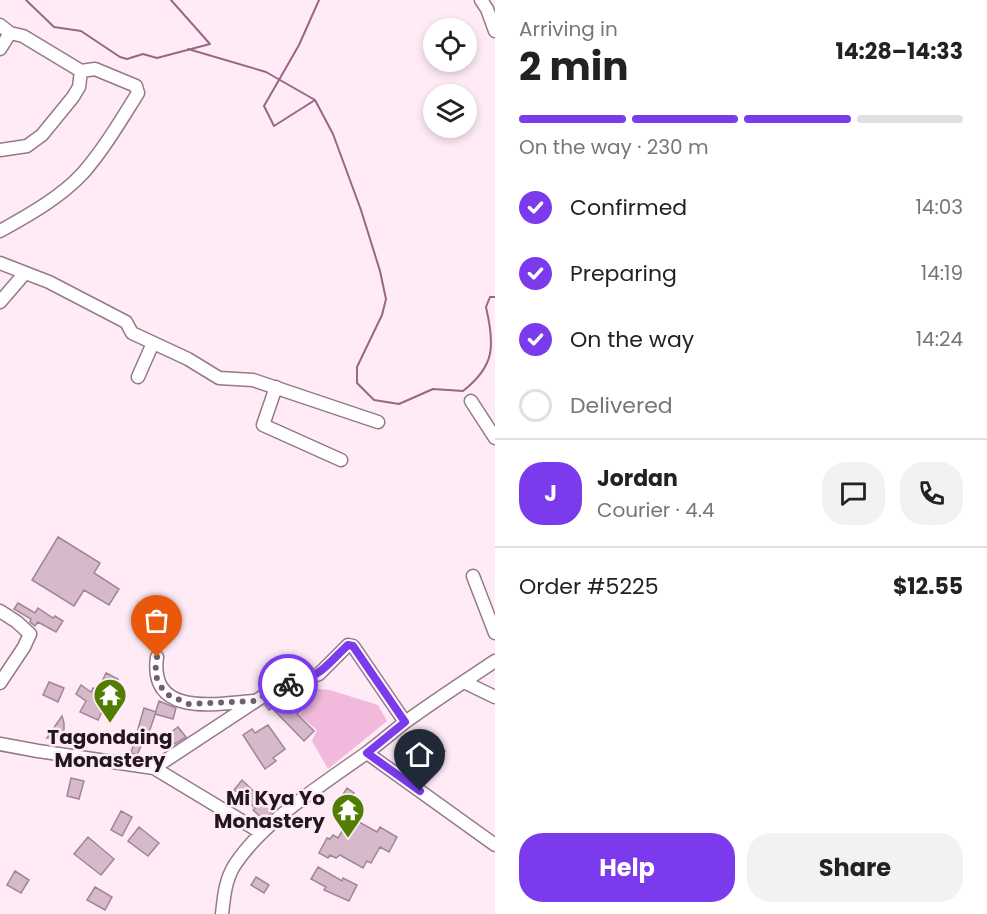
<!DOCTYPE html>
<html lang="en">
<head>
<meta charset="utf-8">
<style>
	:root { --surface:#fff; --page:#f2f2f2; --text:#222; --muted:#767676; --line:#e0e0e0; --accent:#7c3aed }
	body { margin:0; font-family:Poppins,sans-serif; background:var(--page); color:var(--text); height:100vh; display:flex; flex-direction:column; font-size:22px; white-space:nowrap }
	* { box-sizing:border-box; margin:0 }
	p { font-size:20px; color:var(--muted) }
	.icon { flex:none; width:33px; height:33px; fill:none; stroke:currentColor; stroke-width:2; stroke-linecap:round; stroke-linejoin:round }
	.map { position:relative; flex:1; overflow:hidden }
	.details { display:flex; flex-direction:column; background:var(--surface); width:492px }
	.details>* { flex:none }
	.tools { position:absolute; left:423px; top:18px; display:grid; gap:12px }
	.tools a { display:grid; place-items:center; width:54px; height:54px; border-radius:50%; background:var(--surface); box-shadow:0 3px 9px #0003; font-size:30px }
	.pin { position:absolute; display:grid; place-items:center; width:51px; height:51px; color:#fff; margin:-62px -26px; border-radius:50% 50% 50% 0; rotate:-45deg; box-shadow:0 0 6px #0007 }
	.pin .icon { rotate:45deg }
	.courier { position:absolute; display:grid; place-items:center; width:60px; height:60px; margin:-30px; border:4px solid #7c3aed; border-radius:50%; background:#fff; color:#222; box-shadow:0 2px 8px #0007 }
	.overview em { font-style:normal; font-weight:700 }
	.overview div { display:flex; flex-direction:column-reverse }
	.overview { display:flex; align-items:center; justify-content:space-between; height:102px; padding:0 24px }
	h1 { font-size:39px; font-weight:700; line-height:45px }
	.bar { display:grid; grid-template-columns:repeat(4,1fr); gap:9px 6px; align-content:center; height:72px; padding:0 24px }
	.bar i { height:8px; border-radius:4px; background:var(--line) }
	.bar .active { background:var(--accent) }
	.bar p { grid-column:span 4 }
	.line { display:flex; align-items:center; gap:15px; padding:0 24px; border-top:2px solid var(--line) }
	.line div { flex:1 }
	.round { display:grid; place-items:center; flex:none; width:63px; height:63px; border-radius:24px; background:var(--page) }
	ol { padding:0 24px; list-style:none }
	li { display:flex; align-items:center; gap:18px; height:66px }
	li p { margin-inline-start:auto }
	li .icon { padding:6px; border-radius:50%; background:var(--accent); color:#fff; stroke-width:4 }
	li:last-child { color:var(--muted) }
	li i { width:33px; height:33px; border:3px solid var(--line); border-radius:50% }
	.action { display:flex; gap:12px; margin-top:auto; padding:12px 24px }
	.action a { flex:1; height:69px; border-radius:24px; background:var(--accent); color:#fff; font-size:24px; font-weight:700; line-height:69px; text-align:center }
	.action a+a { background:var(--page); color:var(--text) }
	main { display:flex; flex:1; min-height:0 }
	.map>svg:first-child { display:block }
</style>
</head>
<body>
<main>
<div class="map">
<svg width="495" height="914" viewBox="0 0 495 914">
	<rect width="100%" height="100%" fill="#feebf6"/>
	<path fill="#f1badd" d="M 298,687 L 330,690 L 378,705 L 387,721 L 328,769 L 312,741 L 317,730 L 299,715 L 302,711 L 292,698 Z"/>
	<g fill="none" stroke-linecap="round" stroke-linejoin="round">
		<path stroke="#9a6688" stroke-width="2" d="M 26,0 L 54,27 L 81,31 L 120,57 L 127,59 L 143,54 L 157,58 L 210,44 L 171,0
			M 188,49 L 266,72 L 315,100 L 333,134 L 361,210 L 380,271 L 386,299 L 382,315 L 357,367 L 357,383 L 374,400 L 399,404 L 433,389 L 463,391 C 495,366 495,346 486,307 L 490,297 L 495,297
			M 315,100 L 274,126 L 264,106 L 299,45 L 319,0"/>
	</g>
	<path fill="#d7b9cc" stroke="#a18597" stroke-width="1.5" d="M 58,537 L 100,563 L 94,573 L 119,589 L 109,605 L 84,590 L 74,606 L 32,580 Z
		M 18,603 L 35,613 L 38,608 L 53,618 L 55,616 L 63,621 L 56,632 L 38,622 L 35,626 L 30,622 L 31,619 L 14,609 Z
		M 106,673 L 118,679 L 98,720 L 80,712 L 86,701 L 76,694 L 81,685 L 91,692 L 93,688 L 98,690 Z
		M 49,682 L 64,688 L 58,702 L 43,695 Z
		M 284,695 L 288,702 L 290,700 L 300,711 L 297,714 L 314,731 L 304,741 L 272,708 L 269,710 L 265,705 Z
		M 159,701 L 176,708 L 173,719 L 155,714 Z
		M 144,708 L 156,712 L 145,744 L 142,744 L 137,755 L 131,753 Z
		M 62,716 L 64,723 L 64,730 L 58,736 L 47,738 Z
		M 268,725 L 285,749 L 273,758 L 276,761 L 265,769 L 243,735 L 252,729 L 255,733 Z
		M 178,727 L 186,737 L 175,744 L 167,735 Z
		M 424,738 L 445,751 L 436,766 L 420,754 L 422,751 L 417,749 Z
		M 71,778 L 84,781 L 79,799 L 67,796 Z
		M 242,780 L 272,809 L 269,811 L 271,813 L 264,820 L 253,810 L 255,808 L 234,790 Z
		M 347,788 L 354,793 L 346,806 L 339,801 Z
		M 348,806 L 363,815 L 359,822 L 377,832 L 380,827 L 397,837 L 389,852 L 380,847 L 371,863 L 367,861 L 363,868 L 340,855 L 336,858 L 330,855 L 328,858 L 319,853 L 327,838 L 330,839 L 333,835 L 338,838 L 347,823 L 341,820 Z
		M 121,811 L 132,817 L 122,836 L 111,830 Z
		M 139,827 L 159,843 L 148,856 L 128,841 Z
		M 88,837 L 114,859 L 101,875 L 74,854 Z
		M 318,867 L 342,881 L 343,878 L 357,885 L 349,901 L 324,890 L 326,887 L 311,879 Z
		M 15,871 L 29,880 L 21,893 L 7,885 Z
		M 256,877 L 269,885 L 264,893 L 251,885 Z
		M 95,887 L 112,897 L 105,910 L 87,900 Z"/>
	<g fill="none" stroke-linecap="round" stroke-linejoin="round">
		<g stroke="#95798b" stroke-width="15">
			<path id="minor" d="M 481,0 L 487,9 L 495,31
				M 0,25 L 10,33 L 23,36 L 81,71 L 95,69 L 136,86 L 138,93 C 121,120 104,149 83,173 C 61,197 29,215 0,231
				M 0,49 L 10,33
				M 0,150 L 27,146 L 42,135 L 73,97 L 79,87 L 81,71
				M 0,263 L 49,282 L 126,322 L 132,333 L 188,359 L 219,378 L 253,380 L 378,422
				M 0,302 L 25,273
				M 138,377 L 153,343
				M 276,387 L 263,425 L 341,460
				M 471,401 L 495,438
				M 473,576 L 495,633
				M 0,611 L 17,622 L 30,634 L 24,647 L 0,683
				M 157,657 C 149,717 215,704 253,701
				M 464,682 L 495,697
				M 0,744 L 38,751 L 154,768 L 262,833
				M 367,753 L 495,845
				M 154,768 L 271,691 L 319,674 L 348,645 L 353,646 L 405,722
				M 222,914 C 224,897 225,881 234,866 C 262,822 323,784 365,754 C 379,744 391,733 404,723 C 434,701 465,681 495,661"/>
		</g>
		<use href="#minor" stroke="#fff" stroke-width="12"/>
	</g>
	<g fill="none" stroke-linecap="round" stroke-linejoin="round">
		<path stroke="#6f616a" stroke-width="6" stroke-dasharray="0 10.8" d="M 157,657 L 155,674 L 160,685 L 166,694 L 189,704 L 255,701 L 271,691 L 288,684"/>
		<path stroke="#7c3aed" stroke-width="8" d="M 288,684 C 324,675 323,668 348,645 L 353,646 L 405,722 L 367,753 L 420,791"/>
	</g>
	<defs>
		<g id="temple-pin" transform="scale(1.725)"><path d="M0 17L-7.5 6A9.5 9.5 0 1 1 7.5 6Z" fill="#507d02" stroke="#feebf6"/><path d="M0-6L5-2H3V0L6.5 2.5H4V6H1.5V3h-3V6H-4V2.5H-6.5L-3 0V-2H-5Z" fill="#fff"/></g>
	</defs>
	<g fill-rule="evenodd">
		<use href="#temple-pin" x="110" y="695"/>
		<use href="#temple-pin" x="348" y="810"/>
	</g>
	<g text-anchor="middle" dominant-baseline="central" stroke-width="5" stroke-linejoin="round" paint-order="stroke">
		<g font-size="20" font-weight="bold" fill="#22171e" stroke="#feebf6">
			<text x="110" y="737">Tagondaing<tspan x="110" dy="23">Monastery</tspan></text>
			<text x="325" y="798" text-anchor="end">Mi Kya Yo<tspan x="325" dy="23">Monastery</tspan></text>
		</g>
	</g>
</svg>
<div class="tools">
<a><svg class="icon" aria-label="locate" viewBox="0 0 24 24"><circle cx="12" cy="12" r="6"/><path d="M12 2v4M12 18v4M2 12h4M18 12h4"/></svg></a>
<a><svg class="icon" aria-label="layers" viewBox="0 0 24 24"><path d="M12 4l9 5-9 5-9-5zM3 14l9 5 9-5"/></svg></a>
</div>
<div class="pin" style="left:157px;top:657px;background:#ea580c"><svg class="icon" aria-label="bag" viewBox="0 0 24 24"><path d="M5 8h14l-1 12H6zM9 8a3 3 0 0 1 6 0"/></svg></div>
<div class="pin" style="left:420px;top:791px;background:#1f2937"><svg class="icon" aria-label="home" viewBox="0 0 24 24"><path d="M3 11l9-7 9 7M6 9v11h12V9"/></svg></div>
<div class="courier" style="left:288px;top:684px"><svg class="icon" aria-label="bike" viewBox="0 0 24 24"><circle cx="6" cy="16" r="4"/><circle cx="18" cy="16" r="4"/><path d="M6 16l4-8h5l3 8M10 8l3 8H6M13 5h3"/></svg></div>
</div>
<section class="details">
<div class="overview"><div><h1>2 min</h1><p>Arriving in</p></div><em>14:28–14:33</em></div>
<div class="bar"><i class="active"></i><i class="active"></i><i class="active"></i><i></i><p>On the way · 230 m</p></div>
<ol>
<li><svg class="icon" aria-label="check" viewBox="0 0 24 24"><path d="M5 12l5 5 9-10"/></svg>Confirmed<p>14:03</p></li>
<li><svg class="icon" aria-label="check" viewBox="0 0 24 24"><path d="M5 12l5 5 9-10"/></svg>Preparing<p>14:19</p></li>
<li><svg class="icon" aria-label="check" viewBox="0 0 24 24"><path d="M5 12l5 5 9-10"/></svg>On the way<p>14:24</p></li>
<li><i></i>Delivered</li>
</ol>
<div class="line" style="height:108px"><b class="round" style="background:var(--accent);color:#fff">J</b><div><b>Jordan</b><p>Courier · 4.4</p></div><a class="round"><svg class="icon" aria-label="chat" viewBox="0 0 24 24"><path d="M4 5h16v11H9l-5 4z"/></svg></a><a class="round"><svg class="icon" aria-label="phone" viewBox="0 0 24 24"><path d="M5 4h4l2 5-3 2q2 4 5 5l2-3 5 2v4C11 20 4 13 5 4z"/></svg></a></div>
<div class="line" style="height:78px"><div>Order #5225</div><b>$12.55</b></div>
<div class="action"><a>Help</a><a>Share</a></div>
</section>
</main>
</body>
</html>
